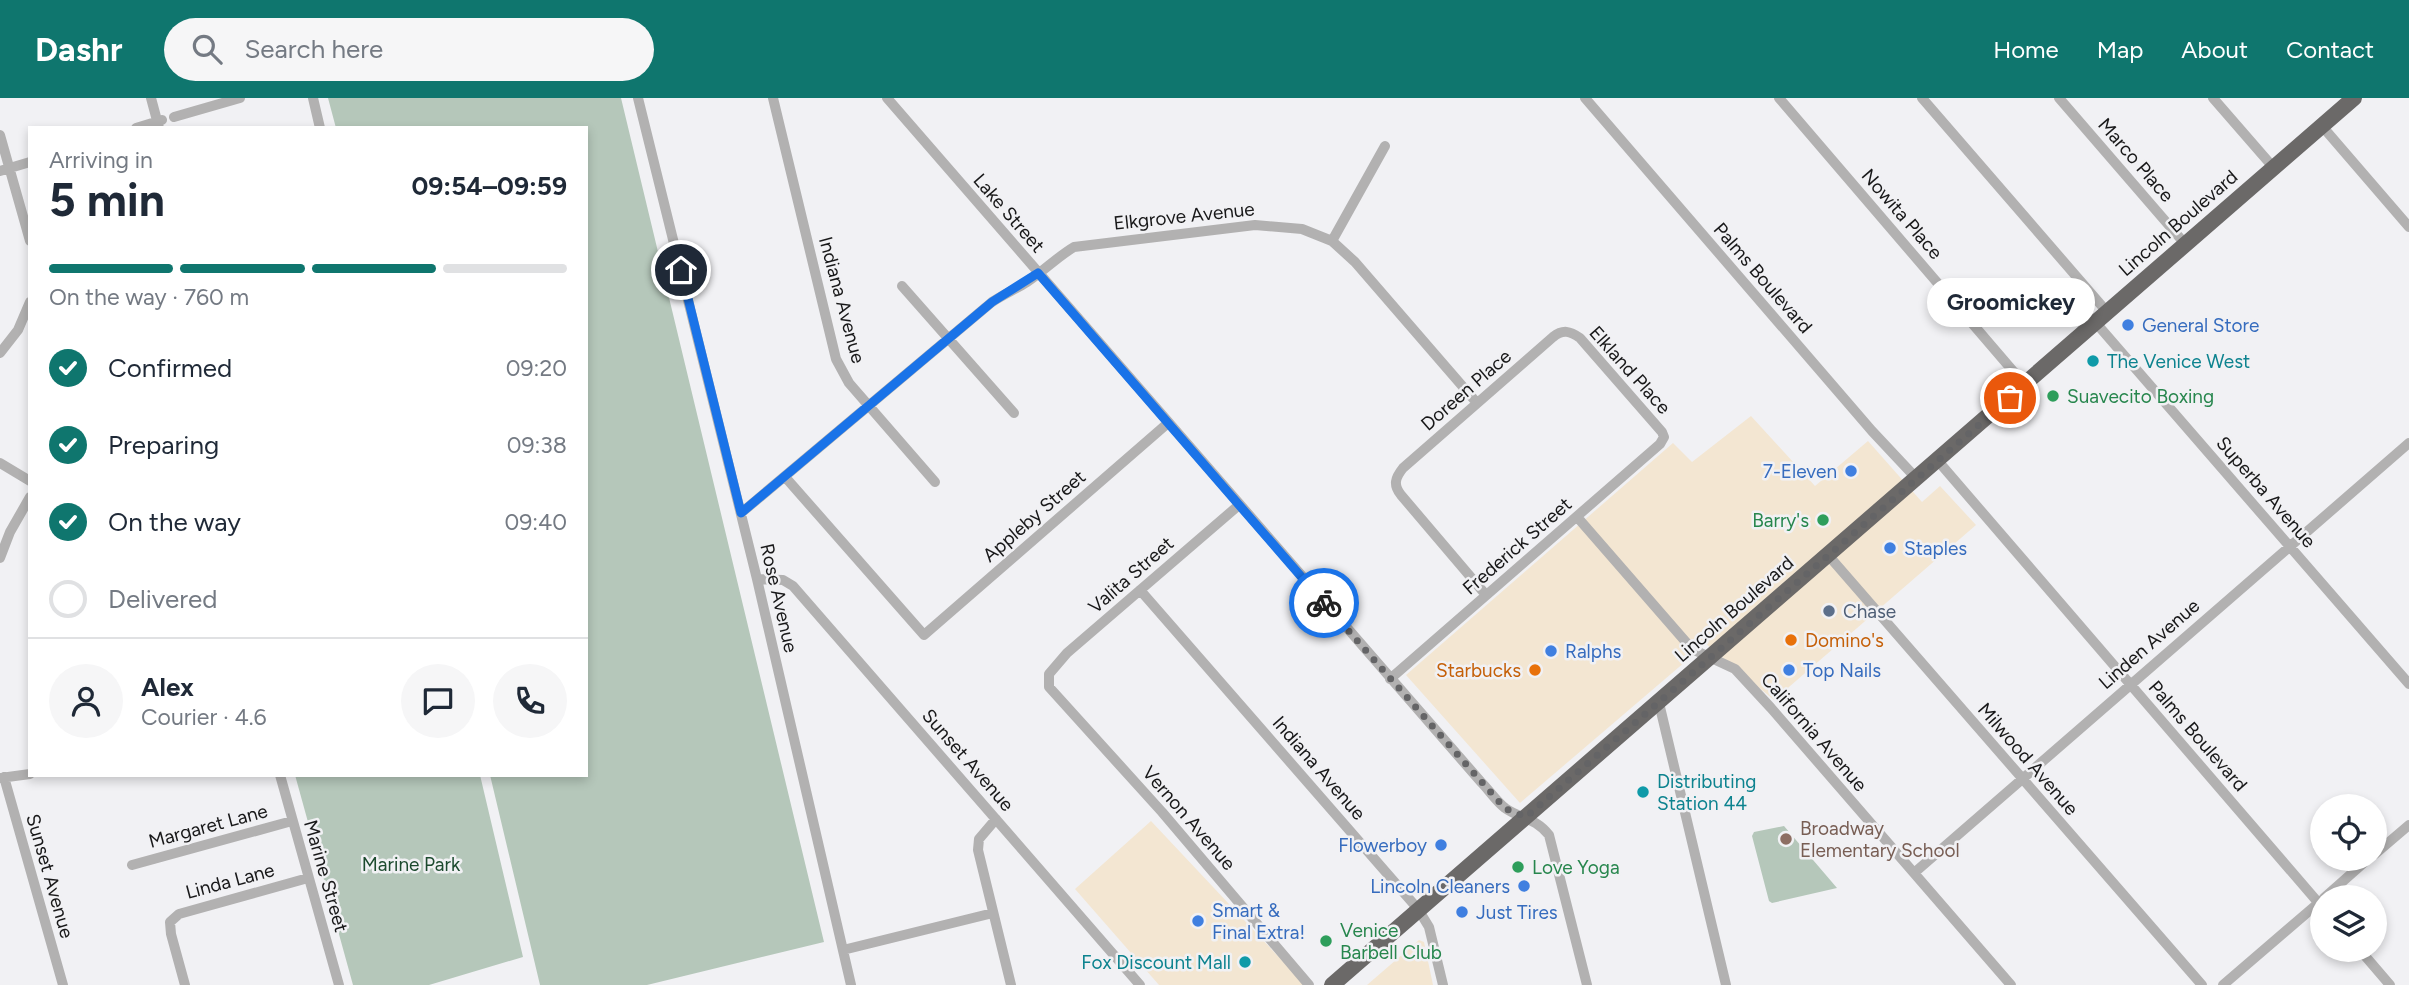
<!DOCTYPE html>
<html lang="en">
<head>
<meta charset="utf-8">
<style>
	:root { --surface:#fff; --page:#f6f6f7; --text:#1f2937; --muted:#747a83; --line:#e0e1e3; --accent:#0f766e }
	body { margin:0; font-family:Figtree,sans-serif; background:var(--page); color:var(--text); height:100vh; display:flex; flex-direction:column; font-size:26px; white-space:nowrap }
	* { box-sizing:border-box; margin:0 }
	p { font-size:23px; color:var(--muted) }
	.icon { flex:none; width:38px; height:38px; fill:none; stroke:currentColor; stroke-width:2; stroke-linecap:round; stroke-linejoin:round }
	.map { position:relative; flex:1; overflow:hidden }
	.details { position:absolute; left:28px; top:28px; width:560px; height:651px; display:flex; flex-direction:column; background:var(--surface); border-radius:0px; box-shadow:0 4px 10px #0003 }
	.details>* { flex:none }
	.tools { position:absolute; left:2310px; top:696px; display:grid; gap:14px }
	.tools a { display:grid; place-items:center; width:77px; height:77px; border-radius:50%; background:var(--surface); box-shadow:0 4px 10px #0003; font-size:35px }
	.pin { position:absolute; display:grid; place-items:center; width:60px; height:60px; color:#fff; margin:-30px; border:4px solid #fff; border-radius:50%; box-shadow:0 2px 7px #0007 }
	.courier { position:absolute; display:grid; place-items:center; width:70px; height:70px; margin:-35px; border:5px solid #1a73e8; border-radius:50%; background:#fff; color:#222; box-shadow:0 2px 9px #0007 }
	.bubble { position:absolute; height:49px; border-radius:24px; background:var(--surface); box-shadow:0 4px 10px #0003; font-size:23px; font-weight:700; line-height:49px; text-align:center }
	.head em { font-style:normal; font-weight:700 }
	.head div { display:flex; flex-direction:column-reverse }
	.head { display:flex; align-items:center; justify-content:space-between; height:119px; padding:0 21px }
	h1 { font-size:46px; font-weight:700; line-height:52px }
	.bar { display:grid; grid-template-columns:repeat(4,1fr); gap:10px 7px; align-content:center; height:84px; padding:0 21px }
	.bar i { height:9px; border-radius:5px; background:var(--line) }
	.bar .selected { background:var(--accent) }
	.bar p { grid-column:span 4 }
	.line { display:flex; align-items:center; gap:18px; padding:0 21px; border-top:2px solid var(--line) }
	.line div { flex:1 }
	.round { display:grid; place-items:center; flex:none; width:74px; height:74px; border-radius:37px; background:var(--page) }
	ol { padding:0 21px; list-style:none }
	li { display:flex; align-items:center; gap:21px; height:77px }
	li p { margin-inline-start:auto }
	li .icon { padding:7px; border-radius:50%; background:var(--accent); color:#fff; stroke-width:4 }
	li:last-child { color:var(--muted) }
	li i { width:38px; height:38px; border:4px solid var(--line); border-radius:50% }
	header { display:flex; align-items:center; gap:42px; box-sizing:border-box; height:98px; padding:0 35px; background:var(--accent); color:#fff }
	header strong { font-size:33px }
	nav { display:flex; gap:38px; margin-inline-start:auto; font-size:24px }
	.search { width:490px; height:63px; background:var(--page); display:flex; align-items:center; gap:18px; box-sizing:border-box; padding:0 24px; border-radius:38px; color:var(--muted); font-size:26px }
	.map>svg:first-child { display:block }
</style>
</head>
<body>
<header>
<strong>Dashr</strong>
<div class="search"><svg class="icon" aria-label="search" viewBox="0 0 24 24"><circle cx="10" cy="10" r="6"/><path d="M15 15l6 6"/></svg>Search here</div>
<nav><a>Home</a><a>Map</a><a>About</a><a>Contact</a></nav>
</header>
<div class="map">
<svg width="2409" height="887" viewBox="0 0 2409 887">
	<rect width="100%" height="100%" fill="#f1f1f4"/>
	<path fill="#f3e6d2" d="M 1751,318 L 1815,388 L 1868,343 L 1922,404 L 1940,388 L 1976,427 L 1774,602 L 1706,546 L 1520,705 L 1406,577 L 1673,345 L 1692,364 Z
		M 1151,723 L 1305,887 L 1159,887 L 1075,791 Z
		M 1419,842 L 1424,844 L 1433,887 L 1367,887 Z"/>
	<path fill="#b5c7ba" d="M 328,0 L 621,0 L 824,844 L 647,887 L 540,887 L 490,677 L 586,677 L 586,30 L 336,30 Z
		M 295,677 L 480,677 L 523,859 L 429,887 L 353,887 Z
		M 1784,728 L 1837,790 L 1772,805 L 1769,803 L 1752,738 L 1754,734 Z"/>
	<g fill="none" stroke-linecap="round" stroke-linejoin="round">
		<path stroke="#b2b1b1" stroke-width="10" d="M 151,0 L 159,30
			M 313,0 L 320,30
			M 638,0 L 757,481 L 851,887
			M 773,0 L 836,261 L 849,285 L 935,384
			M 887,0 L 1481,684 C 1489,692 1496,703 1505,710 C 1520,721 1535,719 1549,737 L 1587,887
			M 1585,0 L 1872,333 L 1917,381
			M 1779,0 L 2025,287
			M 1922,0 L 2108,215
			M 2059,0 L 2186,147
			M 2213,0 L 2273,69
			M 174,19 L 240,0
			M 2322,28 L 2409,129
			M 136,30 L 162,22
			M 0,37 L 30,143
			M 0,73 L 30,64
			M 1332,143 L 1385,48
			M 902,188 L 1014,315
			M 2096,225 L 2409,586
			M 0,255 L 18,232 L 30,204
			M 1938,363 L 2322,809
			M 0,365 L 30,383
			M 786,380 L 924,537 L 1168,325
			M 1239,407 L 1067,555 L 1049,576 L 1049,589 L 1162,714 L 1309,887
			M 741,415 L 992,204 C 1004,196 1016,191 1027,184 C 1044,173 1057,159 1074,149 L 1255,127 L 1302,131 L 1332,143 L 1355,164 L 1477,305
			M 1578,420 L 1692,551 L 1735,571 L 1771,610 L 2011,887
			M 1828,457 L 2202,887
			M 0,460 L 10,434 L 30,399
			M 757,481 L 783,482 L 793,488 L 1140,887
			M 1140,492 L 1418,811 L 1429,829 L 1443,887
			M 1390,581 L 1660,346 L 1664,339 L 1662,334 L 1580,240 C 1570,233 1563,231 1553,239 L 1403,370 C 1395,380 1393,387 1401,397 L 1486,497
			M 1659,605 L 1726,887
			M 280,677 L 339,887
			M 4,679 L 63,887
			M 0,680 L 30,676
			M 996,721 L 979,741 L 978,752 L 1011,887
			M 2375,756 L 2409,727
			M 132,767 L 292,723
			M 1914,775 L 2409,345
			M 2324,800 L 2368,761
			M 843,852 L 993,815
			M 2360,852 L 2390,887
			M 185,887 L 171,836 L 170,824 L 179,816 L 308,780
			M 2223,887 L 2322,802"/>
		<path stroke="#6b6968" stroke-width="16" d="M 1332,887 L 2354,0"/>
	</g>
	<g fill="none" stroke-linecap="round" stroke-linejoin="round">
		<path stroke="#646466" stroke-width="7" stroke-dasharray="0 12.6" d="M 1324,505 L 1502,707 L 1506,711 L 1526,719 L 2010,300"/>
		<path stroke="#1a73e8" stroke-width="9" d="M 681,172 L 741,415 L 992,204 L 1038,175 L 1324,505"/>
	</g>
	<g fill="#3f7fe0" stroke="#f1f1f4" stroke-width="2.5">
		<circle cx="2128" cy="227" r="7"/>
		<circle cx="1851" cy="373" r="7"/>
		<circle cx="1890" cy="450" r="7"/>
		<circle cx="1551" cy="553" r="7"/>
		<circle cx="1789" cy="572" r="7"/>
		<circle cx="1441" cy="747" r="7"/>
		<circle cx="1524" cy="788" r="7"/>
		<circle cx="1462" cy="814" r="7"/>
		<circle cx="1198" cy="823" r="7"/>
	</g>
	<g fill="#0f9aa8" stroke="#f1f1f4" stroke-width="2.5">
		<circle cx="2093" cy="263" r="7"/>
		<circle cx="1643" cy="694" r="7"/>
		<circle cx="1245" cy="864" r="7"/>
	</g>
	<g fill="#2e9e5b" stroke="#f1f1f4" stroke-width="2.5">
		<circle cx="2053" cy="298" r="7"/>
		<circle cx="1823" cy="422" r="7"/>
		<circle cx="1518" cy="769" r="7"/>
		<circle cx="1326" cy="843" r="7"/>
	</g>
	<circle fill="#5c6f8a" stroke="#f1f1f4" stroke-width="2.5" cx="1829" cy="513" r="7"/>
	<g fill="#e8710a" stroke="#f1f1f4" stroke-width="2.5">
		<circle cx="1791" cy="542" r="7"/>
		<circle cx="1535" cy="572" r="7"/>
	</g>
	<circle fill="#8d6e63" stroke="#f1f1f4" stroke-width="2.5" cx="1786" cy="741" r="7"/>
	<g text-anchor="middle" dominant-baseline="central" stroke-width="5" stroke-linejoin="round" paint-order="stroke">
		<g font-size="19" fill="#181819" stroke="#f1f1f4">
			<text transform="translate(2136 62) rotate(49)">Marco Place</text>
			<text transform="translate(1009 115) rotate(49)">Lake Street</text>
			<text transform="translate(1902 116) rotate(49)">Nowita Place</text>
			<text transform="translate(1184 118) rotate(-6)">Elkgrove Avenue</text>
			<text transform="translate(2178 125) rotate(-41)">Lincoln Boulevard</text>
			<text transform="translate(1763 180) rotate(49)">Palms Boulevard</text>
			<text transform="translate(842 202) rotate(75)">Indiana Avenue</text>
			<text transform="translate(1630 272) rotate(48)">Elkland Place</text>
			<text transform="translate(1466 292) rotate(-41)">Doreen Place</text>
			<text transform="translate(2266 394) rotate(49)">Superba Avenue</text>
			<text transform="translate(1034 418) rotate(-41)">Appleby Street</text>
			<text transform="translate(1517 448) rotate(-41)">Frederick Street</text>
			<text transform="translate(1131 477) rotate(-41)">Valita Street</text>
			<text transform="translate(779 500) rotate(77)">Rose Avenue</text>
			<text transform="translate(1734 511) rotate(-41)">Lincoln Boulevard</text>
			<text transform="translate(2149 546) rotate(-41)">Linden Avenue</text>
			<text transform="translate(1814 634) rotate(49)">California Avenue</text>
			<text transform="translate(2198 638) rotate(49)">Palms Boulevard</text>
			<text transform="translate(2028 661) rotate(49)">Milwood Avenue</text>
			<text transform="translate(968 662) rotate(49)">Sunset Avenue</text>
			<text transform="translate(1319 670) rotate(49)">Indiana Avenue</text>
			<text transform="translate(1189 720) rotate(49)">Vernon Avenue</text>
			<text transform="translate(208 728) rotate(-15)">Margaret Lane</text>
			<text transform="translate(50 778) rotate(74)">Sunset Avenue</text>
			<text transform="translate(326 778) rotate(74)">Marine Street</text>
			<text transform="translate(230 783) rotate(-15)">Linda Lane</text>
		</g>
		<g font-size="19" fill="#366cbe" stroke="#f1f1f4" text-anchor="start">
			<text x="2142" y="227">General Store</text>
			<text x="1837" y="373" text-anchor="end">7-Eleven</text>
			<text x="1904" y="450">Staples</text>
			<text x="1565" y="553">Ralphs</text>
			<text x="1803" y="572">Top Nails</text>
			<text x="1427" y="747" text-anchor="end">Flowerboy</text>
			<text x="1510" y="788" text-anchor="end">Lincoln Cleaners</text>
			<text x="1212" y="812">Smart &amp;<tspan x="1212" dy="22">Final Extra!</tspan></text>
			<text x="1476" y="814">Just Tires</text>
		</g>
		<g font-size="19" fill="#0d838f" stroke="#f1f1f4" text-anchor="start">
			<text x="2107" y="263">The Venice West</text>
			<text x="1657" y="683">Distributing<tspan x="1657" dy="22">Station 44</tspan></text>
			<text x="1231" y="864" text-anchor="end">Fox Discount Mall</text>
		</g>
		<g font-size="19" fill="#27864d" stroke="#f1f1f4" text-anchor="start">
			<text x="2067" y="298">Suavecito Boxing</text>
			<text x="1809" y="422" text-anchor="end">Barry's</text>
			<text x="1532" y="769">Love Yoga</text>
			<text x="1340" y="832">Venice<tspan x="1340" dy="22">Barbell Club</tspan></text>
		</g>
		<g font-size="19" fill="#4e5e75" stroke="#f1f1f4" text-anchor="start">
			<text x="1843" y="513">Chase</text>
		</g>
		<g font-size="19" fill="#c56008" stroke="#f1f1f4" text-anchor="start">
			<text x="1805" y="542">Domino's</text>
			<text x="1521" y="572" text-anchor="end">Starbucks</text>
		</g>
		<g font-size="19" fill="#785e54" stroke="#f1f1f4" text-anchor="start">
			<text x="1800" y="730">Broadway<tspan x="1800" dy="22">Elementary School</tspan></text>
		</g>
		<g font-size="19" fill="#1c4a2e" stroke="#f1f1f4">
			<text x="411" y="766">Marine Park</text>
		</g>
	</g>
</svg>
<div class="tools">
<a><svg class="icon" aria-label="locate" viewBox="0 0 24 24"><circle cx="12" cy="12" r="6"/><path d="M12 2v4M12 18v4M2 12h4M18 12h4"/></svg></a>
<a><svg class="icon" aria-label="layers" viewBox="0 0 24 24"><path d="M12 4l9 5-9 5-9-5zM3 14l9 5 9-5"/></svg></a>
</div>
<div class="pin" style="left:2010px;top:300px;background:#ea580c"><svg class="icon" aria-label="bag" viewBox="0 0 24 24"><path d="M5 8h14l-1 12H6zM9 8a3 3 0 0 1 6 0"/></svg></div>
<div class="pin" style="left:681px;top:172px;background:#1f2937"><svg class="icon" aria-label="home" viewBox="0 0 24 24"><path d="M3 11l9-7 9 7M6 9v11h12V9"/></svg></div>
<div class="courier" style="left:1324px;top:505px"><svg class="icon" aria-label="bike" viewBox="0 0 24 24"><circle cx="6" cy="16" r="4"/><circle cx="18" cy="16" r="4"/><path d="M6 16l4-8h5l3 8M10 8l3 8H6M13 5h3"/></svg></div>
<div class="bubble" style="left:1927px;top:180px;width:168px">Groomickey</div>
<section class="details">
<div class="head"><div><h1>5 min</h1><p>Arriving in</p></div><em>09:54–09:59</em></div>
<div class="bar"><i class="selected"></i><i class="selected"></i><i class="selected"></i><i></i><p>On the way · 760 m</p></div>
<ol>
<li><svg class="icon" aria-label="check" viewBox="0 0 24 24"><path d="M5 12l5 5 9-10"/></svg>Confirmed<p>09:20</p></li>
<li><svg class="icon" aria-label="check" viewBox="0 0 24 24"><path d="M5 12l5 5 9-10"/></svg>Preparing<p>09:38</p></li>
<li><svg class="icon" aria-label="check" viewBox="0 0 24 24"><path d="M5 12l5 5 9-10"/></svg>On the way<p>09:40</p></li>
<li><i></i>Delivered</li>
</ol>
<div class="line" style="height:126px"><a class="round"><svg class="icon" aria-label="person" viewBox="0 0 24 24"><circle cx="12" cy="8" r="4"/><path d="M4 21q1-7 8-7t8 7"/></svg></a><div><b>Alex</b><p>Courier · 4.6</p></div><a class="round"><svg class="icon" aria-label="chat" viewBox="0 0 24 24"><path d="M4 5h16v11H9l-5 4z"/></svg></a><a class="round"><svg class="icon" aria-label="phone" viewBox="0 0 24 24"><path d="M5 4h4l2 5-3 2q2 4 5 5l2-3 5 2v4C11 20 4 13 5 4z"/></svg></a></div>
</section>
</div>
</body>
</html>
